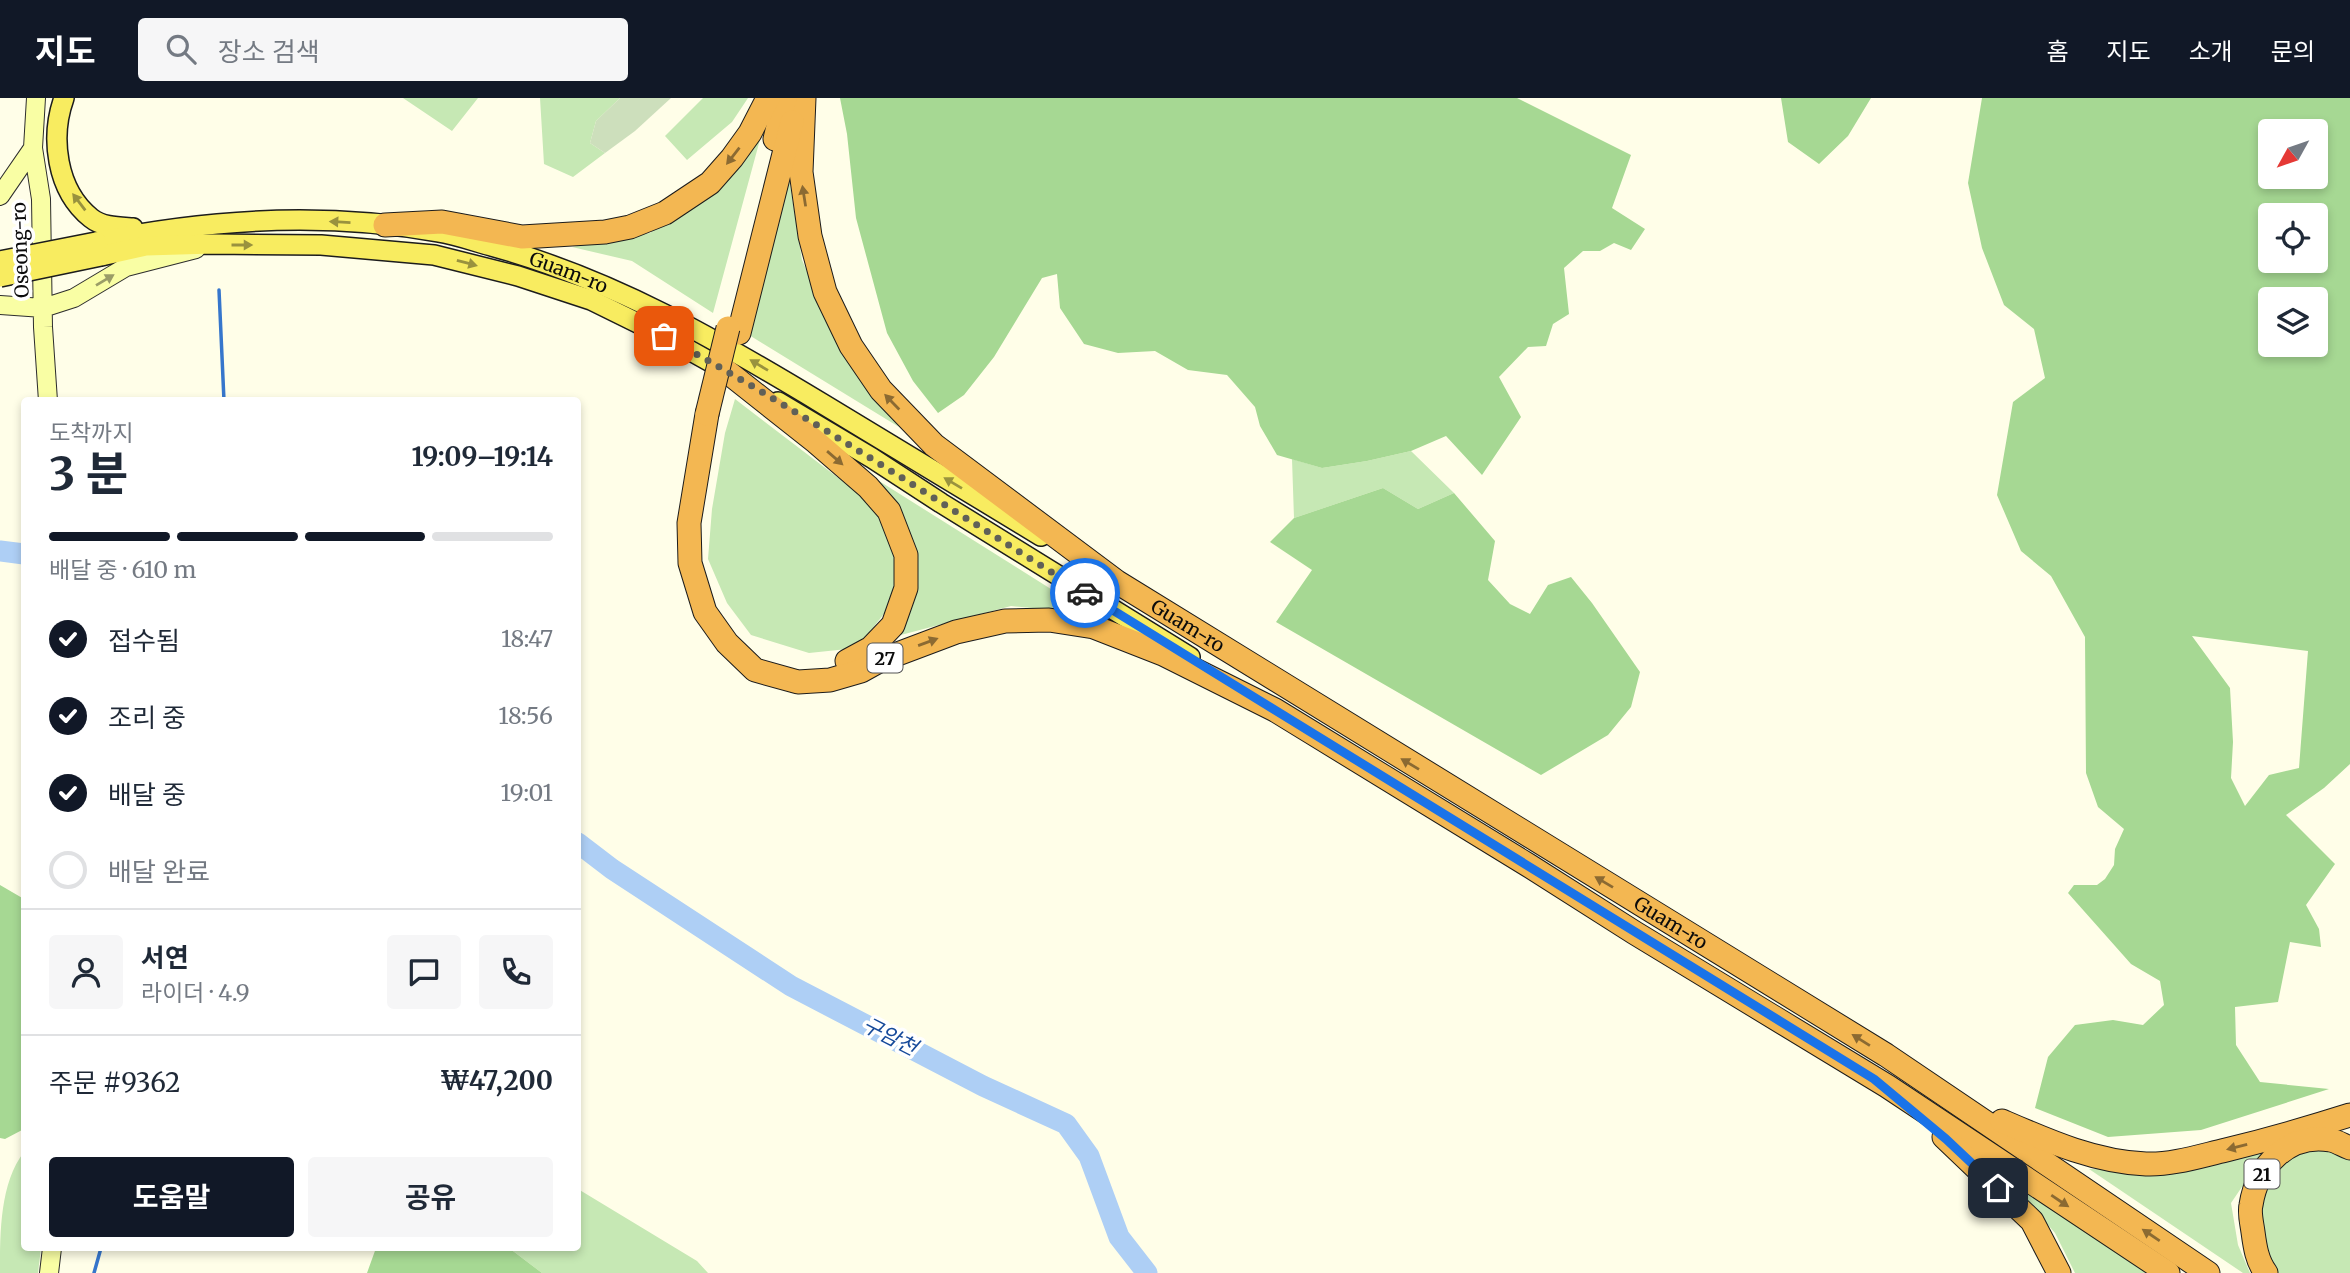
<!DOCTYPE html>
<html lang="ko">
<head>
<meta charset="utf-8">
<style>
	:root { --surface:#fff; --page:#f6f6f7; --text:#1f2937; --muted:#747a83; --line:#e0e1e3; --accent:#111827 }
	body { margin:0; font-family:Merriweather,"Noto Sans KR",serif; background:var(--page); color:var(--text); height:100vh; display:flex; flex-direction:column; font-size:26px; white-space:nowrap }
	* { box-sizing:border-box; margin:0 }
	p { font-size:23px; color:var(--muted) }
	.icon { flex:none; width:38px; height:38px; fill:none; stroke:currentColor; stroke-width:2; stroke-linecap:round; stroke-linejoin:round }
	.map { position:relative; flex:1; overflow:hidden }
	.sheet { position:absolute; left:21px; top:299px; width:560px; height:854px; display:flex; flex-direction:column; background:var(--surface); border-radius:7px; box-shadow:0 4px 10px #0003 }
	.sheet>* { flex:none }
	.needle { width:46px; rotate:230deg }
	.buttons { position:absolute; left:2258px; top:21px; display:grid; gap:14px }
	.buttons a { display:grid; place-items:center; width:70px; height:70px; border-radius:7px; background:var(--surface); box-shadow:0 4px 10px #0003; font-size:35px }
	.pin { position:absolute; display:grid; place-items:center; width:60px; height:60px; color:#fff; margin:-30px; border-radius:14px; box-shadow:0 4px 10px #0006 }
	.courier { position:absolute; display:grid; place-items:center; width:70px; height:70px; margin:-35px; border:5px solid #1a73e8; border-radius:50%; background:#fff; color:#222; box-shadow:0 2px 9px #0007 }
	.summary em { font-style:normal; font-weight:700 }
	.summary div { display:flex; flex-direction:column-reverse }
	.summary { display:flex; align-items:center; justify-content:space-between; height:119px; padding:0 28px }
	h1 { font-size:46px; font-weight:700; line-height:52px }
	.bar { display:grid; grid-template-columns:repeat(4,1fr); gap:10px 7px; align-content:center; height:84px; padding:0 28px }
	.bar i { height:9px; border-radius:5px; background:var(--line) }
	.bar .active { background:var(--accent) }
	.bar p { grid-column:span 4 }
	.line { display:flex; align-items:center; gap:18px; padding:0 28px; border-top:2px solid var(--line) }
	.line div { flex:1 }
	.round { display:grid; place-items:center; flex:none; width:74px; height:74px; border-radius:7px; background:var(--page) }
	ol { padding:0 28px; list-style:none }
	li { display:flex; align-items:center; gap:21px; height:77px }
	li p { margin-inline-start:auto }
	li .icon { padding:7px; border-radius:50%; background:var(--accent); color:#fff; stroke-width:4 }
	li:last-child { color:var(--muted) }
	li i { width:38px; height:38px; border:4px solid var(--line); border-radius:50% }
	.button { display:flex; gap:14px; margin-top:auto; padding:14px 28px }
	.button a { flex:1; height:80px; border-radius:7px; background:var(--accent); color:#fff; font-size:28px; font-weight:700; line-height:80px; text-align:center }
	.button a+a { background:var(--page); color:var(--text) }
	header { display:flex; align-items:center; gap:42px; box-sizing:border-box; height:98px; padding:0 35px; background:var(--accent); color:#fff }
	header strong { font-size:33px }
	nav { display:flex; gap:38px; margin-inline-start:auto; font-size:24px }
	.search { width:490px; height:63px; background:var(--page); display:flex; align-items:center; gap:18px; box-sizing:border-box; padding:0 24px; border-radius:7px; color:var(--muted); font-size:26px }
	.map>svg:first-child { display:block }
</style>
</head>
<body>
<header>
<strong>지도</strong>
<div class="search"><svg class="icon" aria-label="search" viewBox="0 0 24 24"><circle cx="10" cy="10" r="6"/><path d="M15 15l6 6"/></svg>장소 검색</div>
<nav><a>홈</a><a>지도</a><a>소개</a><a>문의</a></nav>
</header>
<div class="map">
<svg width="2350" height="1175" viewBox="0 0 2350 1175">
	<rect width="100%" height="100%" fill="#fffee8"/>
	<path fill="#c6e8b4" d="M 403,0 L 478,0 L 452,33 Z
		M 540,0 L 620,0 L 596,23 L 590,45 L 605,55 L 573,79 L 544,66 Z
		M 703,0 L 748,0 L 732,24 L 687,62 L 665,38 Z
		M 765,23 L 713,215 L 632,163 L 572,149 L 650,135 L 733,77 Z
		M 788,74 L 802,162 L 844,258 L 899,329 L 749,237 Z
		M 735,301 L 879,411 L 898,462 L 894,503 L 857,550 L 809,555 L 751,537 L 727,505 L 708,461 L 712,411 L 725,335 Z
		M 1411,353 L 1454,395 L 1418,411 L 1383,390 L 1294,420 L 1292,361 L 1322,370 L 1367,363 Z
		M 876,381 L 1089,515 L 1011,508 L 897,538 L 914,489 Z
		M 2269,1049 L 2231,1105 L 2238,1147 L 2250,1175 L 2243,1175 L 2089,1071 L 2175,1072 Z
		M 2304,1050 L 2336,1051 L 2350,1059 L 2350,1175 L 2278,1175 L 2265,1158 L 2260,1105 L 2283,1060 Z
		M 24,1054 L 24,1150 L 41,1150 L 38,1175 L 0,1175 C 0,1134 0,1085 24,1054 Z
		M 2004,1076 L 2153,1175 L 2075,1175 L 2055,1135 Z
		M 578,1091 L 697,1163 L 708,1175 L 542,1175 L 509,1150 L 578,1150 Z"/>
	<path fill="#a6d893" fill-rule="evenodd" d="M 840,0 L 1517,0 L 1631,57 L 1612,110 L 1645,131 L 1631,152 L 1614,145 L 1600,153 L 1583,153 L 1564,170 L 1569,216 L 1553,226 L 1546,248 L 1528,249 L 1499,279 L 1521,319 L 1482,377 L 1446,338 L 1411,353 L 1367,363 L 1322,370 L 1277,357 L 1260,328 L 1255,309 L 1227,277 L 1188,272 L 1155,253 L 1118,255 L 1084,246 L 1060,210 L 1057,176 L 1042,180 L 994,259 L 964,297 L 938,315 L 913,283 L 887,235 L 856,120 L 847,36 Z
		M 1781,0 L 1871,0 L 1848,38 L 1819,66 L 1788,44 Z
		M 1982,0 L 2350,0 L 2350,666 L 2324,690 L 2286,717 L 2335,766 L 2306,807 L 2319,831 L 2321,849 L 2290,844 L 2278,904 L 2235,909 L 2236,947 L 2260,984 L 2329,991 L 2201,1032 L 2108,1039 L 2035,1010 L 2048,959 L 2075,927 L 2113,922 L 2143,927 L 2164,907 L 2160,883 L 2131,866 L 2068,795 L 2074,787 L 2097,787 L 2105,781 L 2114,767 L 2115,751 L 2124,731 L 2098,709 L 2086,675 L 2085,539 L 2051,478 L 2021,453 L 1997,397 L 2013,304 L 2045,280 L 2034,231 L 2004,207 L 1982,150 L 1968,85 ZM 2270,33 L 2315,33 L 2315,79 L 2270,79 ZM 2270,117 L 2315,117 L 2315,163 L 2270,163 ZM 2315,201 L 2315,247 L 2270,247 L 2270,201 ZM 2192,538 L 2308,553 L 2299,670 L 2269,677 L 2245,708 L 2231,680 L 2233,644 L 2230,590 Z
		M 1383,390 L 1418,411 L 1454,395 L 1495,443 L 1488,482 L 1510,506 L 1530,516 L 1548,487 L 1571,479 L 1592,505 L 1640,574 L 1631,609 L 1608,637 L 1541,677 L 1276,524 L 1312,472 L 1270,444 L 1294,420 Z
		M 0,787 L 24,801 L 24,1031 L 5,1041 L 0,1040 Z
		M 376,1150 L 509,1150 L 542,1175 L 367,1175 Z"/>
	<path fill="#cddfbc" d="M 620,0 L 671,0 L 635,33 L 605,55 L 590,45 L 596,23 Z"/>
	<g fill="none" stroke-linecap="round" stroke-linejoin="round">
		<path stroke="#3676cc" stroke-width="3.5" d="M 219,192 L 224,303
			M 94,1175 L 101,1150"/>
		<path stroke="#aecff5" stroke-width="21" d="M 0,453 L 24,456
			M 578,745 L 612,771 L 791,888 L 983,988 L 1066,1026 L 1089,1058 L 1119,1139 L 1147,1175"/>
		<g stroke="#2d2d2d" stroke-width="20">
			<path id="secondary" d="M 36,0 L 33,50 L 41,101 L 43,229 L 48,303
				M 0,98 L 33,50
				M 0,207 L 43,210 L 74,200 L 126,169 L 196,151
				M 49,1175 L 52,1150"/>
		</g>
		<g stroke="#1c1c1c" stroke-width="22">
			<g id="primary">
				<path d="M 64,0 C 50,39 56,92 91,120 C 102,129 119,129 133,130"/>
				<path id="s1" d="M 96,144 C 208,121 326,114 438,134 C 457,137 476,144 495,149 C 616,183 717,242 823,306 C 896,350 968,394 1041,438"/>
				<path d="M 101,158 L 146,148 L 213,146 L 321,147 L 434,157 L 518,178 L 591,202 L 664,238 L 732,276"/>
				<path d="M 778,304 L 872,360 L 941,405 L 1190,559"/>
			</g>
		</g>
		<g stroke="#1c1c1c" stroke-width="25">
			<g id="highway">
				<path id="s2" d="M 804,0 L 801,74 L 810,138 L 825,194 L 851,248 L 881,292 L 934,347 L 1117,484 L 1886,957 L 2208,1175"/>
				<path d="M 775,41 L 785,0"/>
				<path d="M 385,127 L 442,124 L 522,139 L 605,134 L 630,129 L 665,115 L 710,85 L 732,60 L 750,35 L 768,0"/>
				<path d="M 739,235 L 792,24"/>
				<path d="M 725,272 L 816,344 L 868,389 L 889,413 L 906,457 L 906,490 L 893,527 L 871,550 L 847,563"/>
				<path d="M 707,316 L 689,425 L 690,465 L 705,514 L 727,545 L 755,572 L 798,584 L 830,582 L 861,573 L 879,563 L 956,534 L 1005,523 L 1049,522 L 1094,529 L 1163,556 L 1275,612 L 1528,767 L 1635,835 L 1887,988 L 2168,1175"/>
				<path d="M 2002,1023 C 2048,1043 2095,1064 2146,1066 C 2172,1067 2200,1058 2226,1052 C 2267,1042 2309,1030 2350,1017"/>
				<path d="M 1944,1039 L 2032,1123 L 2059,1175"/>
				<path d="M 2266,1175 C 2257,1163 2255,1149 2253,1134 C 2252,1126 2249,1115 2251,1107 C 2257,1068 2288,1035 2330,1042 C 2337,1043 2344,1048 2350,1050"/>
			</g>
		</g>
		<use href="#secondary" stroke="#f9fea4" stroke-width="18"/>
		<use href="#primary" stroke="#f8ec60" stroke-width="19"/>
		<use href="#highway" stroke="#f3b752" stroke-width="23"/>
		<g stroke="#1c1c1c" stroke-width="22" stroke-linecap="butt">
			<path id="primary-bridge" d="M 0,163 L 96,144
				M 0,179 L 101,158"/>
		</g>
		<g stroke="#1c1c1c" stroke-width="25" stroke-linecap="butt">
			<path id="highway-bridge" d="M 707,316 L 728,230"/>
		</g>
		<use href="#primary-bridge" stroke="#f8ec60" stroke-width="19"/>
		<use href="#highway-bridge" stroke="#f3b752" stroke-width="23"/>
	</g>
	<defs><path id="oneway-solid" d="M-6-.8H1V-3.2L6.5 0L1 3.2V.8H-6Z" transform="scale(1.75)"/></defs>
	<g fill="#8b6a32">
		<use href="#oneway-solid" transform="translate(733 58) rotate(128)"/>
		<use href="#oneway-solid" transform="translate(804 98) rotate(-99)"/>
		<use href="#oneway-solid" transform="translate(892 304) rotate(-134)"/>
		<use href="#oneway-solid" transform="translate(835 360) rotate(41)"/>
		<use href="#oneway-solid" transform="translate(928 544) rotate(-20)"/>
		<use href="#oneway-solid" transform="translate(1410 666) rotate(-149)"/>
		<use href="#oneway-solid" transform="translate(1604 784) rotate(-149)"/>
		<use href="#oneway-solid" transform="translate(1861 942) rotate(-148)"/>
		<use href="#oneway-solid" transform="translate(2237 1049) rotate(166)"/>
		<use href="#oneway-solid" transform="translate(2060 1103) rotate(34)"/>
		<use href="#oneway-solid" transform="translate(2151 1137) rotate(-146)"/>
	</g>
	<g fill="#99923e">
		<use href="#oneway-solid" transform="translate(79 104) rotate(-127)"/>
		<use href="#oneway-solid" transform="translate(340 124) rotate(-177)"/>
		<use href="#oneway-solid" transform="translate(242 147)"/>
		<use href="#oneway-solid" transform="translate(467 165) rotate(15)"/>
		<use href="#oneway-solid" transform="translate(759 267) rotate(-149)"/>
		<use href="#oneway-solid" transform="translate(953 385) rotate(-149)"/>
	</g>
	<use fill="#9a9d67" href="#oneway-solid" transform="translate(105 182) rotate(-31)"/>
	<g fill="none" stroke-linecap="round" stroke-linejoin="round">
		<path stroke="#606058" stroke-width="7" stroke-dasharray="0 12.6" d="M 664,238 C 808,317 945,408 1085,495"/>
		<path stroke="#1a73e8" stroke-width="9" d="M 1085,495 L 1874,981 L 1946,1041 L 1998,1090"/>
	</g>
	<g text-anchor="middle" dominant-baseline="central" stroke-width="7" stroke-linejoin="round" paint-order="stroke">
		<g fill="#fff" stroke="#545454" stroke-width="2">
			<rect x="867.5" y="545.5" width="35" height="29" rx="5"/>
			<rect x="2244.5" y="1061.5" width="35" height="29" rx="5"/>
		</g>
		<g font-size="18" font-weight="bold" fill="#0b0b0b">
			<text x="885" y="560">27</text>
			<text x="2262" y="1076">21</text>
		</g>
		<g font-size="19" fill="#0b0b0b" stroke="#fff">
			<text transform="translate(20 152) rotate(-92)">Oseong-ro</text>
			<text stroke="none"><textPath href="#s1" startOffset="481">Guam-ro</textPath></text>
			<text stroke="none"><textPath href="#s2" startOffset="698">Guam-ro</textPath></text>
			<text stroke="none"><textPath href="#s2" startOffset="1265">Guam-ro</textPath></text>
		</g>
		<g font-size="21" font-style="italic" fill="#164a9a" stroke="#fff">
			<text transform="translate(890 938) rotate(27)">구암천</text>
		</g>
	</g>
</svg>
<div class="buttons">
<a><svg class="needle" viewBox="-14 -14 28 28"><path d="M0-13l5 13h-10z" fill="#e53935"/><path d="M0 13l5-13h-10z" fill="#747a83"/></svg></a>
<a><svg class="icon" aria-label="locate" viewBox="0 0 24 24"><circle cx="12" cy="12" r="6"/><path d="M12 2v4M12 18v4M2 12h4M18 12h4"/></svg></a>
<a><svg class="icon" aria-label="layers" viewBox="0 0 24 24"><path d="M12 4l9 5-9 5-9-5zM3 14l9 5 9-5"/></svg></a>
</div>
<div class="pin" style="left:664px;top:238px;background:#ea580c"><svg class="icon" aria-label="bag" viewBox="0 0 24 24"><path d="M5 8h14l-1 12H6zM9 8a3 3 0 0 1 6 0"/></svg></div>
<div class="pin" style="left:1998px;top:1090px;background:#1f2937"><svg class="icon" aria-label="home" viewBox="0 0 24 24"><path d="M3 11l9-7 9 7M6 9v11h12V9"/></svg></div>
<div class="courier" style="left:1085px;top:495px"><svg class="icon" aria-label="car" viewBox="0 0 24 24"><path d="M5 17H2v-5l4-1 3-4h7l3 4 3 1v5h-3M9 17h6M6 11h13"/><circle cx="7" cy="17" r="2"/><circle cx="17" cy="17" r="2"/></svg></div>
<section class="sheet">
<div class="summary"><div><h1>3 분</h1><p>도착까지</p></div><em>19:09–19:14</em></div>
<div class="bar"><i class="active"></i><i class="active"></i><i class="active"></i><i></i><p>배달 중 · 610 m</p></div>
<ol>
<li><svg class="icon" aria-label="check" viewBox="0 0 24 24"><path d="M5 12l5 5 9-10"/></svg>접수됨<p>18:47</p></li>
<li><svg class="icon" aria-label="check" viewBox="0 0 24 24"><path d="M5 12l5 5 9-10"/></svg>조리 중<p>18:56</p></li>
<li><svg class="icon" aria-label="check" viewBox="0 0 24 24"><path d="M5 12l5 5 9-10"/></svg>배달 중<p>19:01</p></li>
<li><i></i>배달 완료</li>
</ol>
<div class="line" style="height:126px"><a class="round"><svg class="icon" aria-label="person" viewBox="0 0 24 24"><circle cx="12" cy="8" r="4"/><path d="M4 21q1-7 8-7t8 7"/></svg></a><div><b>서연</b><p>라이더 · 4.9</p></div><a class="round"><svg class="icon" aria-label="chat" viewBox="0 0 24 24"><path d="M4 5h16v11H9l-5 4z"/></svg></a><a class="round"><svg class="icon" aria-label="phone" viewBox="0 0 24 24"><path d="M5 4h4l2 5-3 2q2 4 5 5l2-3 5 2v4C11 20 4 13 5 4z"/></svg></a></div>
<div class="line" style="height:91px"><div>주문 #9362</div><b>₩47,200</b></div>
<div class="button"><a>도움말</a><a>공유</a></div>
</section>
</div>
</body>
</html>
